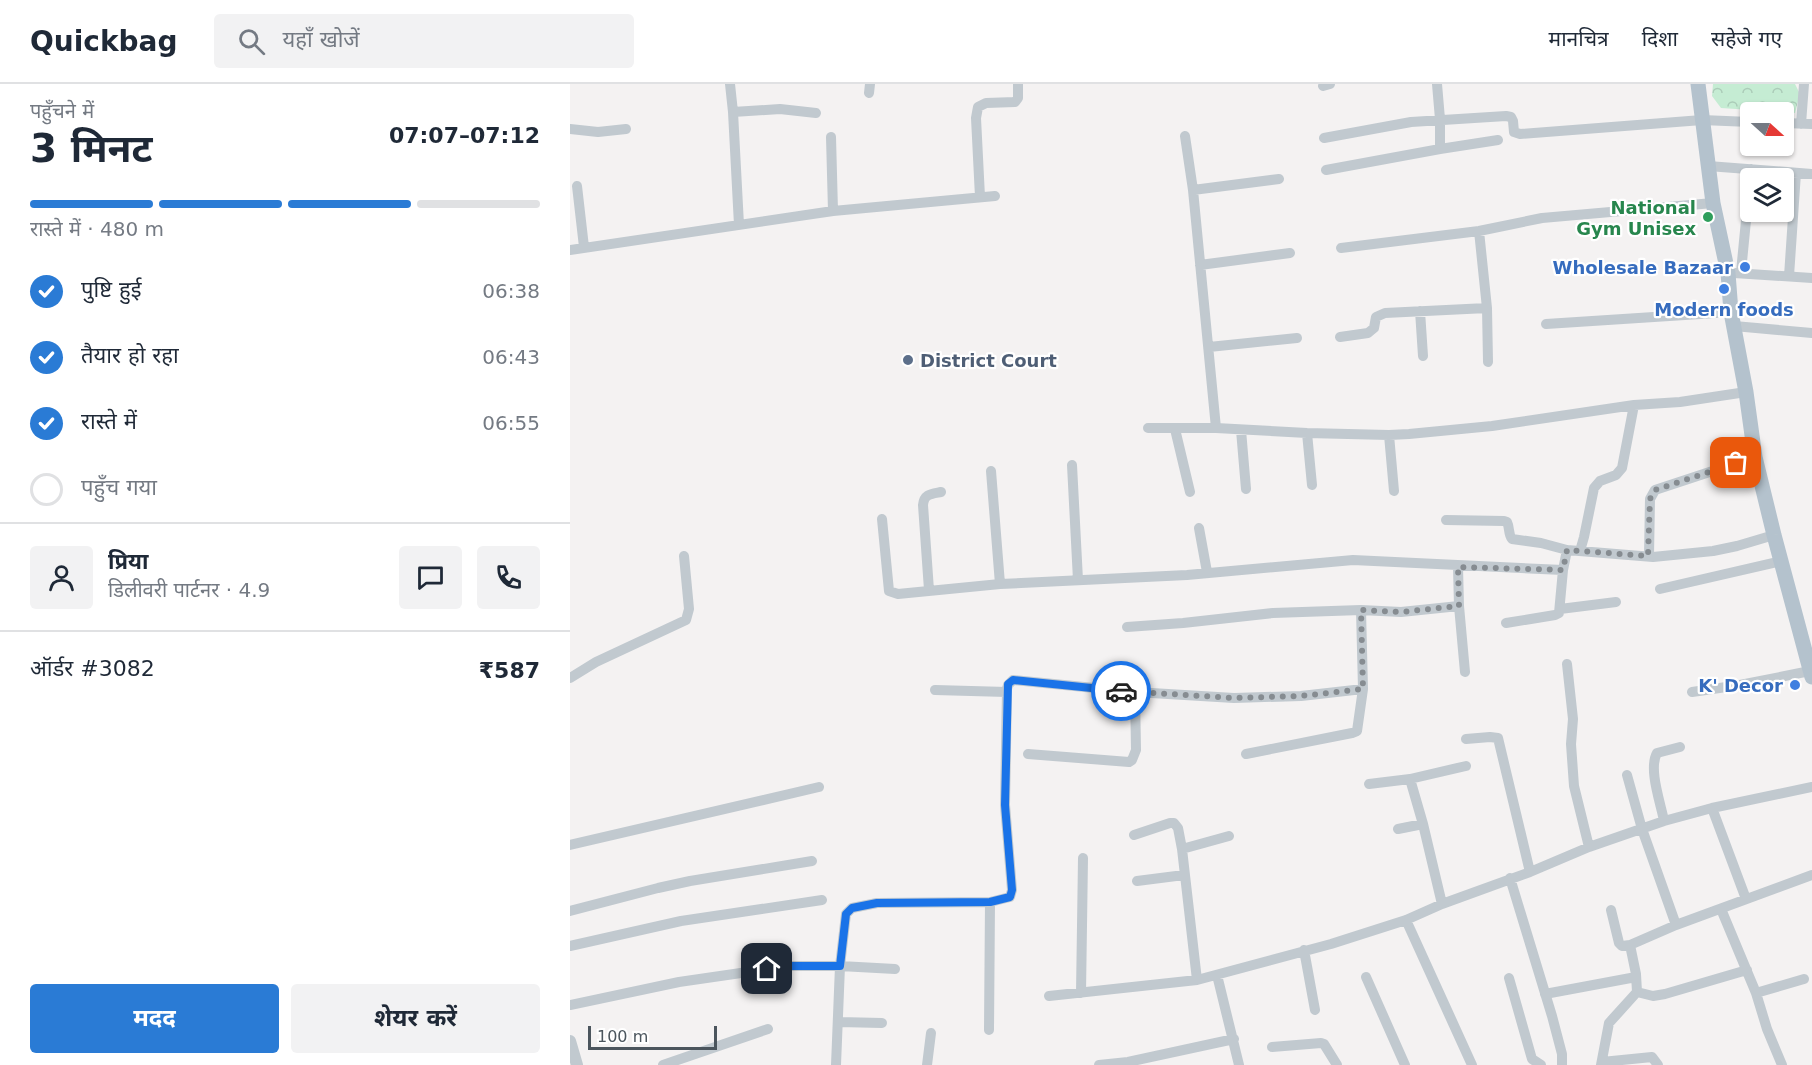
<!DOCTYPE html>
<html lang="hi">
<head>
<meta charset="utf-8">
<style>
	:root { --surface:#fff; --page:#f2f2f3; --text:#1f2937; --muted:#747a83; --line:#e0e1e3; --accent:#2a7bd5 }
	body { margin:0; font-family:"DejaVu Sans","Noto Sans Devanagari",sans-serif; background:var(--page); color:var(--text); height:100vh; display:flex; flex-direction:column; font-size:22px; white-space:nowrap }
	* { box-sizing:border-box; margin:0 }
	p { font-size:20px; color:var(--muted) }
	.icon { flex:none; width:33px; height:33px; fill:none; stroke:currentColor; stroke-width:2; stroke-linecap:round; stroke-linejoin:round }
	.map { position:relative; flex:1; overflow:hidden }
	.sheet { display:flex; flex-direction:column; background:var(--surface); width:570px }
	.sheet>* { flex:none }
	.needle { width:39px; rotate:111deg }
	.controls { position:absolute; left:1170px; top:18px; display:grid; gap:12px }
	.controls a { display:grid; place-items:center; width:54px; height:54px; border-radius:6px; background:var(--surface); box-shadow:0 2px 4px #0004; font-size:30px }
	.scale { position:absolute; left:18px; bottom:15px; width:129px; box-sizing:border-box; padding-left:6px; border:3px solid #4b555d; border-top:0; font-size:16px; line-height:21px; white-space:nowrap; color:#4b555d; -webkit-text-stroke:4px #fff; paint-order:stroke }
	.pin { position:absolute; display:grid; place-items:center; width:51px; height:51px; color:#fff; margin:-26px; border-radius:12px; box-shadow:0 3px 9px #0006 }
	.courier { position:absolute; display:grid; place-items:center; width:60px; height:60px; margin:-30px; border:4px solid #1a73e8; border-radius:50%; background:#fff; color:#222; box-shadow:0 2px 8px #0007 }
	.overview em { font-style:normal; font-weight:700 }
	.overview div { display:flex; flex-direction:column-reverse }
	.overview { display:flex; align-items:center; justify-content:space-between; height:102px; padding:0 30px }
	h1 { font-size:39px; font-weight:700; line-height:45px }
	.bar { display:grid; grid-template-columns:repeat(4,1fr); gap:9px 6px; align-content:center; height:72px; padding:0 30px }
	.bar i { height:8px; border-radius:4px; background:var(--line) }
	.bar .current { background:var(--accent) }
	.bar p { grid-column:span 4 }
	.line { display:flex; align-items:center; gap:15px; padding:0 30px; border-top:2px solid var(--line) }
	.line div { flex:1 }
	.round { display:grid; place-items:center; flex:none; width:63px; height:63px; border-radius:6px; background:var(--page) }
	ol { padding:0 30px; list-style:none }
	li { display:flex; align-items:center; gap:18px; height:66px }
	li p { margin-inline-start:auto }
	li .icon { padding:6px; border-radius:50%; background:var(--accent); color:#fff; stroke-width:4 }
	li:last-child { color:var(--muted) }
	li i { width:33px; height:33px; border:3px solid var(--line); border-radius:50% }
	.button { display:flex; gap:12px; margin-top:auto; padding:12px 30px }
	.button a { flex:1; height:69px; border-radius:6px; background:var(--accent); color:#fff; font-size:24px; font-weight:700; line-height:69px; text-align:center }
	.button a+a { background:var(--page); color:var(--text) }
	header { display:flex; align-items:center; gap:36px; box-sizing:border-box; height:84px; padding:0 30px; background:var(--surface); border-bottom:2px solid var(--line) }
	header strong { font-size:28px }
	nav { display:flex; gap:33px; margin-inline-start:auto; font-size:21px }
	.search { width:420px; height:54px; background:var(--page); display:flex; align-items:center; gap:15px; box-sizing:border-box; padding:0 21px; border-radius:6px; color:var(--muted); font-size:22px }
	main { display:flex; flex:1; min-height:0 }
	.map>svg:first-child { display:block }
</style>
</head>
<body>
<header>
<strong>Quickbag</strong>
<div class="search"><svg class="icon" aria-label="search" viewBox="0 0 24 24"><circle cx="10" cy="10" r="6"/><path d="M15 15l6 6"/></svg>यहाँ खोजें</div>
<nav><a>मानचित्र</a><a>दिशा</a><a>सहेजे गए</a></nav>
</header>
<main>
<section class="sheet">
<div class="overview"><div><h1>3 मिनट</h1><p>पहुँचने में</p></div><em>07:07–07:12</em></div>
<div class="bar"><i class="current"></i><i class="current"></i><i class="current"></i><i></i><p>रास्ते में · 480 m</p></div>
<ol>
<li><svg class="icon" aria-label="check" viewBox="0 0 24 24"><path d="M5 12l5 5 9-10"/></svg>पुष्टि हुई<p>06:38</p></li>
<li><svg class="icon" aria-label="check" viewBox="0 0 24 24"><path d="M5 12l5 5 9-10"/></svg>तैयार हो रहा<p>06:43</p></li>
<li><svg class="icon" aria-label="check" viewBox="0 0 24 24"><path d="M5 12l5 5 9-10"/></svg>रास्ते में<p>06:55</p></li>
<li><i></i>पहुँच गया</li>
</ol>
<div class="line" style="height:108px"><a class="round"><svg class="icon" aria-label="person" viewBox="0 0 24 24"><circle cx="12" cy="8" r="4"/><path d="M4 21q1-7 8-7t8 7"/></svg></a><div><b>प्रिया</b><p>डिलीवरी पार्टनर · 4.9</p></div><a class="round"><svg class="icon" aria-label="chat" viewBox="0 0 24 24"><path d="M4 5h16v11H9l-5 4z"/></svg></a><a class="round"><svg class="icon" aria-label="phone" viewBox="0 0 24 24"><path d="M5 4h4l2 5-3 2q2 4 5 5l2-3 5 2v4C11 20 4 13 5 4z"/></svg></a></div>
<div class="line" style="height:78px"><div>ऑर्डर #3082</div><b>₹587</b></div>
<div class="button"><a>मदद</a><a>शेयर करें</a></div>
</section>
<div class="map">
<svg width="1242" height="981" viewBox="0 0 1242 981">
	<defs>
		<pattern id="forest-crowns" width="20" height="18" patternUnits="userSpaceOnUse" patternTransform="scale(1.5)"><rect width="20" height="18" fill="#c5ecd3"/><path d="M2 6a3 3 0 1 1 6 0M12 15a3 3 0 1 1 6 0" fill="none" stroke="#abccb8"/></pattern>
	</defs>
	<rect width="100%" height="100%" fill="#f4f2f2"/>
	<path fill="url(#forest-crowns)" d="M 1143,0 L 1225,0 L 1230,10 L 1225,29 L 1151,24 L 1142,12 Z"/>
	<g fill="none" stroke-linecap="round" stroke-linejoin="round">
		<path stroke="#c1c9cf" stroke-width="10" d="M 160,0 L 163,28 L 169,141
			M 867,0 L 870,35 L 870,65
			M 753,2 L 760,0
			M 299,9 L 300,0
			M 163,28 L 210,25 L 246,29
			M 1214,39 L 1242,40
			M 1231,40 L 1234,0
			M 0,45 L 28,48 L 56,45
			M 615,52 L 623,106 L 709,95
			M 261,53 L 263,127
			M 754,54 L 841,38 L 936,32 L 941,33 L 943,37 L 944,48 L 950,50 L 1132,36 L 1180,38
			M 1138,82 L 1242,90
			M 756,86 L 870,65 L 928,56
			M 7,102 L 14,163
			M 623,106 L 646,344
			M 410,113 L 406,34 L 408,23 L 416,19 L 445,18 L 448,14 L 448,0
			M 909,147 L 917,224 L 918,278
			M 771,164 L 909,147 L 972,134 L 1143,119
			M 0,166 L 263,127 L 425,112
			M 630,181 L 720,169
			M 1171,188 L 1181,85
			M 1164,189 L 1242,194
			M 1219,192 L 1226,89
			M 850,227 L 853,272
			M 976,240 L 1161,228
			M 1164,242 L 1242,249
			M 770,253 L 798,249 L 804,244 L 806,233 L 815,229 L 917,224
			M 639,263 L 727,254
			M 578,344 L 646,344 L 737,349 L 819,351 L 839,350 L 922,342 L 1064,321 L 1110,318 L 1176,308
			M 605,345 L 620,408
			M 671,346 L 676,405
			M 737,349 L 742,401
			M 819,351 L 824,407
			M 502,381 L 508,496
			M 421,387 L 430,500
			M 312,435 L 319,507 L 328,510 L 430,500 L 617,491 L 783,476 L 993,486
			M 876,436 L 934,437 L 937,438 C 940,444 938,450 942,455 L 971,459 L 997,466 L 1083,473 L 1143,467 L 1167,462 L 1204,451
			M 629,444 L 637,488
			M 1010,467 L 1014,453 L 1024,404 L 1030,397 L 1046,391 L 1052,384 L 1064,321
			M 1079,472 L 1080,415 L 1085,406 L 1185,373
			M 888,483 L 889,522 L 895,588
			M 1090,505 L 1212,477
			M 359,506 L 353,421 C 354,410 361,410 371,408
			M 990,525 L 1046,518
			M 936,539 L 985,531 L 989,529 L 993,486 L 997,466
			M 557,543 L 613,539 L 703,529 L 791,526 L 831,528 L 889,522
			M 997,580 L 1003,635 L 1001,660 L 1004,702 L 1019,763
			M 0,594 L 26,578 L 116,536 L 119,525 L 114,472
			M 365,606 L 437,608
			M 1122,608 L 1170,601 L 1240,587
			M 896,655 L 920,653 L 928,654 L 960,788
			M 458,670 L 559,678 L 562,676 L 566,666 L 565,608
			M 676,670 L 782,649 L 787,647 L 793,605 L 791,526
			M 1057,691 L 1072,745 L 1106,841
			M 840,695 L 896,682
			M 799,700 L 840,695 L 853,740 L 872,820
			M 1142,724 L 1176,815
			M 1094,737 C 1091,720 1078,685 1087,669 L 1110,663
			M 828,745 L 853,740
			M 564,751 L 600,739 L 604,739 L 608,744 L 612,765 L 627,896
			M 0,761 L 249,703
			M 612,765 L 659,752
			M 940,794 L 982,932 L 992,970 L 992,981
			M 567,797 L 614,791
			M 1151,825 L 1186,909 L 1197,945 L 1212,981
			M 1041,826 L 1049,859 L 1052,862 L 1060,861 L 1106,841 L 1242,791
			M 0,827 L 88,804 L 120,797 L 242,777
			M 836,836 L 902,981
			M 0,862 L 111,837 L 252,816
			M 734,866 L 745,926
			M 325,885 L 270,882 L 276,830 L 282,824 L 307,819 L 420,818 L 440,813 L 442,806 L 435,721 L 437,605 L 438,601 L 443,596 L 565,608 L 664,614 L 731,612 L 793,605
			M 647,891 L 669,981
			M 796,893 L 835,981
			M 939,894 L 962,975 L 971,981
			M 1067,908 L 1083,912 L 1095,910 L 1177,886
			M 511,909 L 513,774
			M 1186,909 L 1234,895
			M 975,910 L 1066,893
			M 479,912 L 627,896 L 761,860 L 836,836 L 872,820 L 960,788 L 1019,763 L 1094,737 L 1142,724 L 1242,703
			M 0,921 L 109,898 L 219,882 L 270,882 L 266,981
			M 269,938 L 312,939
			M 419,946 L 420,818
			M 702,963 L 751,959 L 754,960 L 767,981
			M 1032,978 L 1082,973 L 1088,981
			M 93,981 L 198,945
			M 357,981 L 361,949
			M 529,981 L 558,978 L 664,955
			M 1031,981 L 1039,939 L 1067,908 L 1066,890 L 1060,861"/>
		<path stroke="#c1c9cf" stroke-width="12" d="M 0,957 L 7,981"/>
		<path stroke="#b4c2cd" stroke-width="15" d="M 1128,0 L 1143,119 L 1158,189 L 1161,228 L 1176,308 L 1185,373 L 1204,451 L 1242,593"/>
	</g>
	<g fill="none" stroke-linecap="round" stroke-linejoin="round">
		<path stroke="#868c91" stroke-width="6" stroke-dasharray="0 10.8" d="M 551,607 L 664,614 L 731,612 L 793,605 L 791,526 L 831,528 L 889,522 L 888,483 L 993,486 L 997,466 L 1078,472 L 1080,415 L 1085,406 L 1166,379"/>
		<path stroke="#1a73e8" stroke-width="8" d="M 197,885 L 219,882 L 270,882 L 276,830 L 282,824 L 307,819 L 420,818 L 440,813 L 442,806 L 435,721 L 438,600 L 443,596 L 551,607"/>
	</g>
	<circle fill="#2e9e5b" stroke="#fff" stroke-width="2" cx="1138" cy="133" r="6"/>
	<g fill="#3f7fe0" stroke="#fff" stroke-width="2">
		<circle cx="1175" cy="183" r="6"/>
		<circle cx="1154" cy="205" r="6"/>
		<circle cx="1225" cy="601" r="6"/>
	</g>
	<circle fill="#5c6f8a" stroke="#fff" stroke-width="2" cx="338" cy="276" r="6"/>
	<g text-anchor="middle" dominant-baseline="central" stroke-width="4.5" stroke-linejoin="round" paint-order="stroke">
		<g font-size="18" font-weight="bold" fill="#27864d" stroke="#fff" text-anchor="end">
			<text x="1126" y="123">National<tspan x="1126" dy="21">Gym Unisex</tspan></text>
		</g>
		<g font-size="18" font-weight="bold" fill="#366cbe" stroke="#fff" text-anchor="end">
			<text x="1163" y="183">Wholesale Bazaar</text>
			<text x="1154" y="225" text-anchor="middle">Modern foods</text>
			<text x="1213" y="601">K' Decor</text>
		</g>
		<g font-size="18" font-weight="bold" fill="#4e5e75" stroke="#fff" text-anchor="start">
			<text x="350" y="276">District Court</text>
		</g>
	</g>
</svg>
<div class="controls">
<a><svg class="needle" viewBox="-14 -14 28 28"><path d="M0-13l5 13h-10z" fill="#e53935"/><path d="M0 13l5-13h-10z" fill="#747a83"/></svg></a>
<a><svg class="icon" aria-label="layers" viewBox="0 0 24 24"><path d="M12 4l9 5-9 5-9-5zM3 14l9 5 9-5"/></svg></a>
</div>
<div class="scale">100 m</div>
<div class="pin" style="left:1166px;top:379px;background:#ea580c"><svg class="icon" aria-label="bag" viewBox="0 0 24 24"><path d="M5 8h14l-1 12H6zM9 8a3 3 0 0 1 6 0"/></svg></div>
<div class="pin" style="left:197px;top:885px;background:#1f2937"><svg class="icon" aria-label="home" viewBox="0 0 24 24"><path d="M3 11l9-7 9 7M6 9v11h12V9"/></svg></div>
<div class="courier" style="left:551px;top:607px"><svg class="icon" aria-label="car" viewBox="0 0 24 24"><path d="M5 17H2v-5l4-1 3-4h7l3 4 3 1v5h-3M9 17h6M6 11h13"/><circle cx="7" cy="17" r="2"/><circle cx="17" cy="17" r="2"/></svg></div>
</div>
</main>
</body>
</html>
